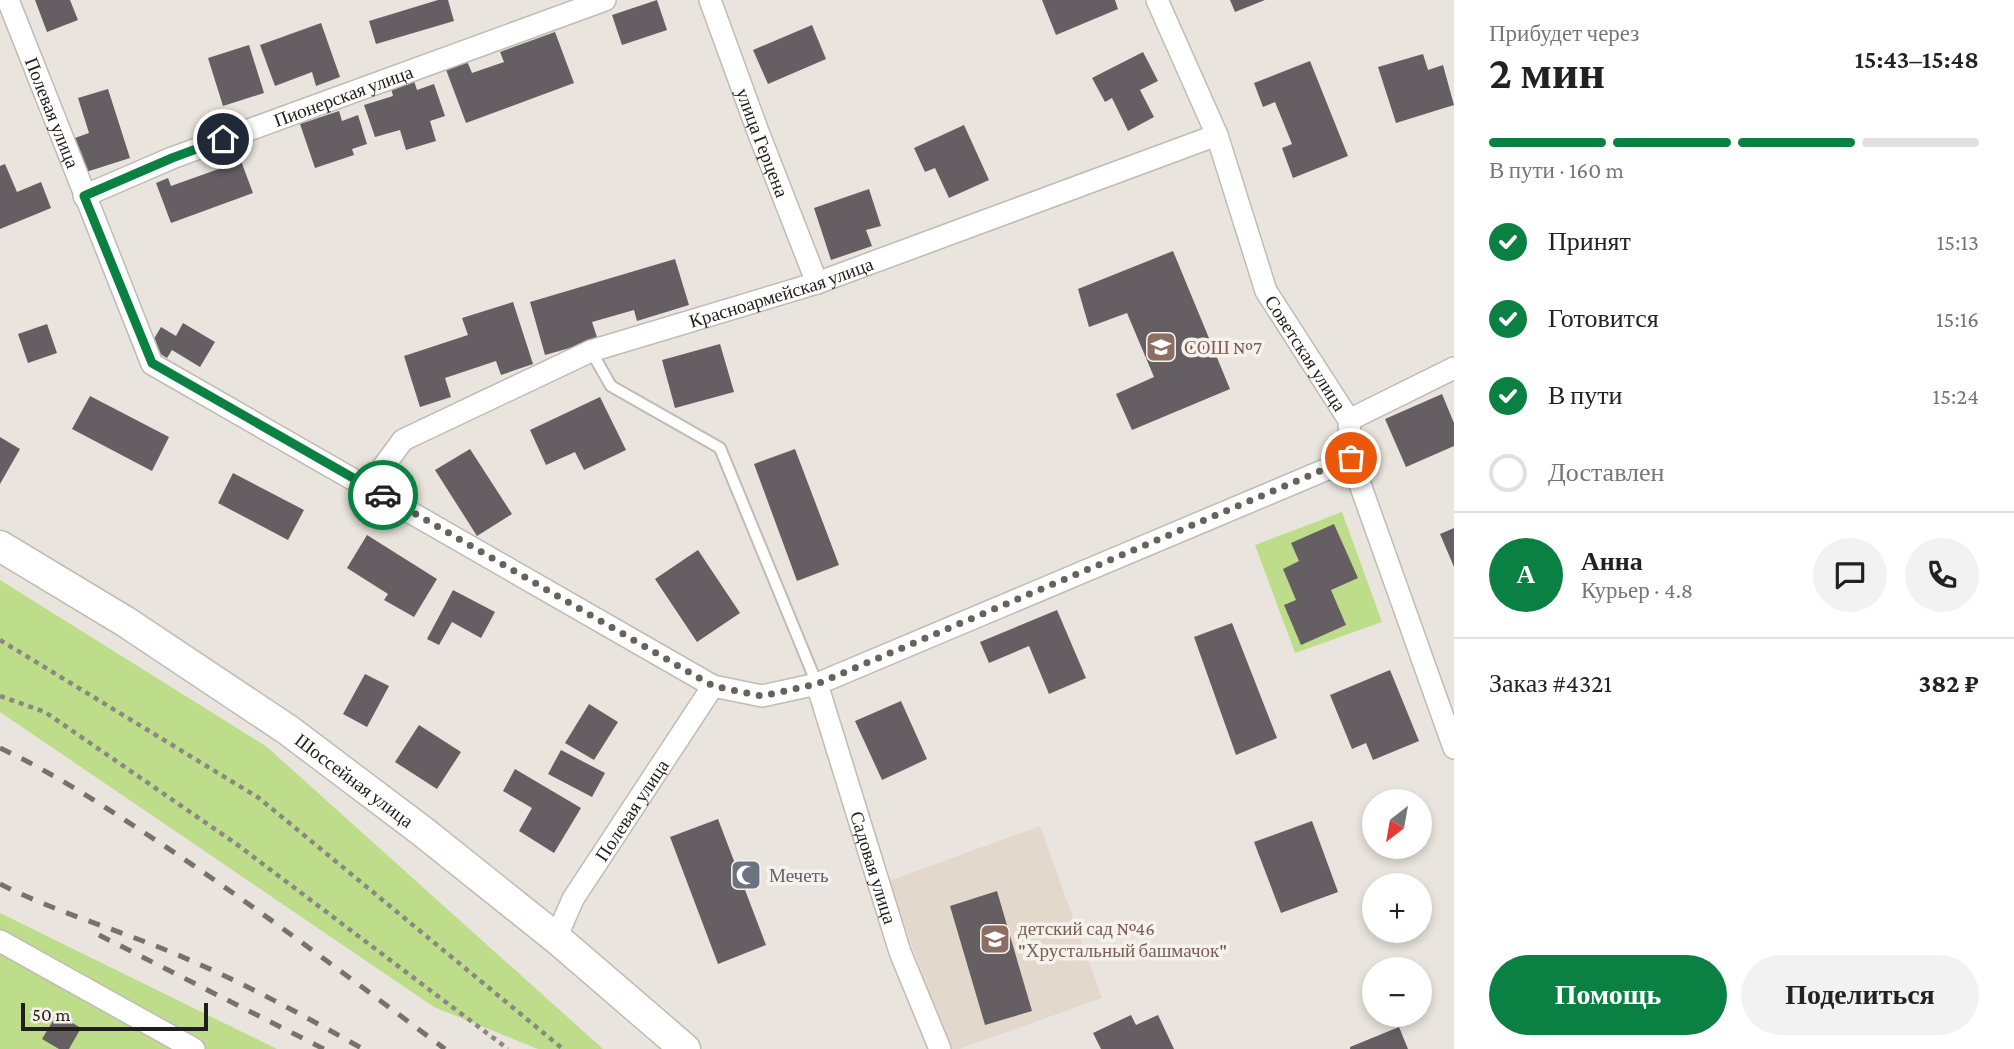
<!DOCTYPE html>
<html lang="ru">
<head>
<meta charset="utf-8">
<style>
	:root { --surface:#fff; --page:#f2f2f2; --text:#222; --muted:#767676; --line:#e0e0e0; --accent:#0b8043 }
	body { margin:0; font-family:"Crimson Pro",serif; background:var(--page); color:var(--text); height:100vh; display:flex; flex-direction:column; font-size:26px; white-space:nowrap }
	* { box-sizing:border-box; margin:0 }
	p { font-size:23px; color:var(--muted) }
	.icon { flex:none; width:38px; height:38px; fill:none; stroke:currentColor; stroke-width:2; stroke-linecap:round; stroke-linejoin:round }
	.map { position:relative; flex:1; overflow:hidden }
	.side { display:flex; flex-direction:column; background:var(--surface); width:560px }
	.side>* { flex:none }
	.needle { width:46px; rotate:211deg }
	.tools { position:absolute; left:1362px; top:789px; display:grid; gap:14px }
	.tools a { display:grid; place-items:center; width:70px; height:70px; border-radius:50%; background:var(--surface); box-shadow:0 4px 10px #0003; font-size:35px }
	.scale { position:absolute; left:21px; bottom:18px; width:187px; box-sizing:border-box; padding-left:7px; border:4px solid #201e1b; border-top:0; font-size:19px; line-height:24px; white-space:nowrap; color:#201e1b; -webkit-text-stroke:5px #f6f1eb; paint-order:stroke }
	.pin { position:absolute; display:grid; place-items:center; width:60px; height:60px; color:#fff; margin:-30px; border:4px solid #fff; border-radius:50%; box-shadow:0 2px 7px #0007 }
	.courier { position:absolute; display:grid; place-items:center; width:70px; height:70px; margin:-35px; border:5px solid #0b8043; border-radius:50%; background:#fff; color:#222; box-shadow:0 2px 9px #0007 }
	.head em { font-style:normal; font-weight:600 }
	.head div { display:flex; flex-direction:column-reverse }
	.head { display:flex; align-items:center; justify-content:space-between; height:119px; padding:0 35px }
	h1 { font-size:46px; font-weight:600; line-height:52px }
	.bar { display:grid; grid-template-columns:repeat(4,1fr); gap:10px 7px; align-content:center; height:84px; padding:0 35px }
	.bar i { height:9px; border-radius:5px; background:var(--line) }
	.bar .active { background:var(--accent) }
	.bar p { grid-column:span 4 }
	.line { display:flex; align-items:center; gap:18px; padding:0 35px; border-top:2px solid var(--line) }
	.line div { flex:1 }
	.round { display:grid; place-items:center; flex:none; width:74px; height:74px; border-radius:37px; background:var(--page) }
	ol { padding:0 35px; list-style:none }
	li { display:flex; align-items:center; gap:21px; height:77px }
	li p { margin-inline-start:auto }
	li .icon { padding:7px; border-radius:50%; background:var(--accent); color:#fff; stroke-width:4 }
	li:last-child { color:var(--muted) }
	li i { width:38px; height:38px; border:4px solid var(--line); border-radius:50% }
	.button { display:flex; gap:14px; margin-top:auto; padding:14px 35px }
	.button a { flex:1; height:80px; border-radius:42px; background:var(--accent); color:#fff; font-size:28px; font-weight:600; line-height:80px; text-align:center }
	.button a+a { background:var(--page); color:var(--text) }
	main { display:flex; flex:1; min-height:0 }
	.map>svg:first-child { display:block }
</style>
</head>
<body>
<main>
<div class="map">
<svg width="1454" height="1049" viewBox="0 0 1454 1049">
	<rect width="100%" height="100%" fill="#e9e4dd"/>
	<path fill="#e3d8cc" d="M 1040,826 L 1102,998 L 959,1049 L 949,1049 L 889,881 Z"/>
	<path fill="#bddd8b" d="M 1342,512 L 1382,622 L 1295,653 L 1255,545 Z
		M 0,580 L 267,747 L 603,1049 L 538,1049 L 434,1007 L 0,712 Z
		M 0,913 L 277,1049 L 0,1049 Z"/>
	<path fill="#655f64" d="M 35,0 L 70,0 L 78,20 L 47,32 Z
		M 438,0 L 448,0 L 454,21 L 376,44 L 369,21 Z
		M 657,0 L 667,30 L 622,45 L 612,15 Z
		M 1042,0 L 1115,0 L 1118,9 L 1056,35 Z
		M 1230,0 L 1265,0 L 1235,12 Z
		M 321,23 L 340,77 L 316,86 L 312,72 L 275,86 L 260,45 Z
		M 812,25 L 826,59 L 768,84 L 753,50 Z
		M 555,32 L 574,83 L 466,123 L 445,67 L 466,59 L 472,73 L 504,62 L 500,52 Z
		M 249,45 L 264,93 L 223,106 L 208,58 Z
		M 1143,52 L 1158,81 L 1140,90 L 1154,117 L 1128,131 L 1112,98 L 1105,102 L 1092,78 Z
		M 1423,54 L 1428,70 L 1443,65 L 1454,105 L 1396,123 L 1378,67 Z
		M 1310,61 L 1348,156 L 1293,178 L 1282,148 L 1292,144 L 1275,102 L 1263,107 L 1254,83 Z
		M 414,81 L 417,90 L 434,84 L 445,116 L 430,121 L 436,141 L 406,150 L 400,130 L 375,137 L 364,105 L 393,96 L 391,88 Z
		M 108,89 L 130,158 L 83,173 L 72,139 L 89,133 L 78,98 Z
		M 339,111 L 342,121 L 358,115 L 367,144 L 352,149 L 354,155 L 315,168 L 300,124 Z
		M 964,125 L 989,180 L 949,198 L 935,168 L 925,172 L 914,148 Z
		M 241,161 L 253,193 L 171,223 L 156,183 L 168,178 L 171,186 Z
		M 5,164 L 17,192 L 41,182 L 51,208 L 0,229 L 0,166 Z
		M 869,189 L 881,226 L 866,230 L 872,246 L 831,260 L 814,208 Z
		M 1173,251 L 1230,389 L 1132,430 L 1116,394 L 1154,377 L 1127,313 L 1089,327 L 1078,289 Z
		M 675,259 L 689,305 L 637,321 L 634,310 L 592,322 L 598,340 L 545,355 L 530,302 Z
		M 513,302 L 533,364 L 501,375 L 496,361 L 445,378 L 451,397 L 420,407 L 404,356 L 468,335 L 462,318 Z
		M 183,323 L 215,342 L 200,367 L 172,350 L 167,358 L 149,347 L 161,327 L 176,336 Z
		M 47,324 L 57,353 L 28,363 L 18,334 Z
		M 720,344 L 734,392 L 675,408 L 662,360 Z
		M 1442,394 L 1454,423 L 1454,446 L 1406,467 L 1385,419 Z
		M 90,396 L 169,437 L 152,471 L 72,429 Z
		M 600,397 L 626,450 L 584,470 L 575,452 L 546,465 L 530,430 Z
		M 0,437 L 20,449 L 0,484 Z
		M 470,449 L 512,514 L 477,536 L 435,470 Z
		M 795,449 L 839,565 L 797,581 L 754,464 Z
		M 233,473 L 304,510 L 288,540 L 218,503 Z
		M 1334,524 L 1358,578 L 1331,590 L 1346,625 L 1301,645 L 1284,605 L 1296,600 L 1283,569 L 1299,561 L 1291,543 Z
		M 1454,528 L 1454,567 L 1440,534 Z
		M 367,535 L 437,579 L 414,617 L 384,600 L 388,594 L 347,568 Z
		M 698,550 L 740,613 L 697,642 L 655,579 Z
		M 453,590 L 495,612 L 481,638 L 452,622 L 439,645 L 427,639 Z
		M 1057,610 L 1086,678 L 1049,694 L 1029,646 L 989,663 L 980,642 Z
		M 1232,623 L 1277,738 L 1236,755 L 1194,637 Z
		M 1390,670 L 1419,741 L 1373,760 L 1366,743 L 1352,749 L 1330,695 Z
		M 365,674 L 389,686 L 367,727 L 343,714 Z
		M 901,701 L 927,759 L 882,780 L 855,721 Z
		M 589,704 L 618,722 L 594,760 L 565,743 Z
		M 419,725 L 461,752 L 437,789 L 395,762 Z
		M 561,750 L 605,773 L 592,797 L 548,774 Z
		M 515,769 L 581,808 L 554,853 L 519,831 L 532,808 L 503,791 Z
		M 718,819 L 766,945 L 718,964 L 670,837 Z
		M 1312,821 L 1338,892 L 1281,913 L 1254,842 Z
		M 997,891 L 1032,1011 L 985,1025 L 950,906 Z
		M 57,1014 L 81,1028 L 69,1049 L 59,1049 L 42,1039 Z
		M 1131,1015 L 1136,1025 L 1158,1015 L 1174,1049 L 1101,1049 L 1093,1033 Z
		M 1399,1027 L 1408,1049 L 1350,1049 L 1350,1047 Z"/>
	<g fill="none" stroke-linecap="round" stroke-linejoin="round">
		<g stroke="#c0bbb5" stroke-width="14">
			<path id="service" d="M 591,351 L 611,386 L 720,448 L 817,684"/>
		</g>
		<g stroke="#c0bbb5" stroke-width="24">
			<g id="minor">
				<path id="s1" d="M 8,0 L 152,364 L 713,686 L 762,696 L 817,684 L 1351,459"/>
				<path id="s2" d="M 710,0 L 757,129 L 817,283"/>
				<path id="s3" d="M 1157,0 L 1217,135 L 1266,291 L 1349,420 L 1351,459 L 1454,748"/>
				<path id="s4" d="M 84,196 L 172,158 L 605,0"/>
				<path d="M 1349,420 L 1454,368"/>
				<path id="s5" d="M 369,486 L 403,440 L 591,351 L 817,283 L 1217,135"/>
				<path id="s6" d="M 817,684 L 900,952 L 940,1049"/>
				<path id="s7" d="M 556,938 L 573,899 L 713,686"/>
				<path d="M 0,941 L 194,1049"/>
			</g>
		</g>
		<g stroke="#c0bbb5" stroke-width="33">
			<g id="secondary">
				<path id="s8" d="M 0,546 L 126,622 L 288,730 L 422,831 L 556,938 L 685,1049"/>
			</g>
		</g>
		<path stroke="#8b8782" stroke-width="4.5" stroke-dasharray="5 5" stroke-linecap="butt" d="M 0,640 L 259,798 L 563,1049
			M 0,696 L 45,712 L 235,843 L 508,1049"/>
		<use href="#service" stroke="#fff" stroke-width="10"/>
		<use href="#minor" stroke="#fff" stroke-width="21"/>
		<use href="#secondary" stroke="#fff" stroke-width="30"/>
		<path stroke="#75726d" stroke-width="5" stroke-dasharray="12 12" stroke-linecap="butt" d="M 0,748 C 56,774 108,809 160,843 C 258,908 351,979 445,1049
			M 0,884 C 58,913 119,930 178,955 C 242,982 303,1015 363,1049
			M 99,935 L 324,1049"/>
	</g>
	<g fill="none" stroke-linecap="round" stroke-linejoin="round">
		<path stroke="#66635f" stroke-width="7" stroke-dasharray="0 12.6" d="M 383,495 L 713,686 L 762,696 L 817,684 L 1351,458"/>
		<path stroke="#0b8043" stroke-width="9" d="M 223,139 L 172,158 L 84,196 L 152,363 L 383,495"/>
	</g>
	<defs>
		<g id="school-square" transform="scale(1.575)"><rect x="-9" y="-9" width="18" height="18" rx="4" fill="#8d6e63" stroke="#f6f1eb"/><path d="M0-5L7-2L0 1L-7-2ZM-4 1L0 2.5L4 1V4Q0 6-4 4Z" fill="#fff"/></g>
		<g id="mosque-square" transform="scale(1.575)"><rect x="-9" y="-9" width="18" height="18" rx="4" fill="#6b7280" stroke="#f6f1eb"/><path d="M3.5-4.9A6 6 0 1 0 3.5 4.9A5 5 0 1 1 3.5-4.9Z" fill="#fff"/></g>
	</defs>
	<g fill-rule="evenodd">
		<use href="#school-square" x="1161" y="347"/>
		<use href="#mosque-square" x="746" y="875"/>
		<use href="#school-square" x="995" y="939"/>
	</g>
	<g text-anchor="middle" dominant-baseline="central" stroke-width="7" stroke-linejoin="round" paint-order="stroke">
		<g font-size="19" fill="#201e1b" stroke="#f6f1eb">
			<text stroke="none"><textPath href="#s4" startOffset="278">Пионерская улица</textPath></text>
			<text stroke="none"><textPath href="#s1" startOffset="121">Полевая улица</textPath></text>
			<text stroke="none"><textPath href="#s2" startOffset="152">улица Герцена</textPath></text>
			<text stroke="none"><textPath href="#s5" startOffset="464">Красноармейская улица</textPath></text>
			<text stroke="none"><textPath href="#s3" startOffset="385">Советская улица</textPath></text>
			<text stroke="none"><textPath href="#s8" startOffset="425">Шоссейная улица</textPath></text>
			<text stroke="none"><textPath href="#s7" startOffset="149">Полевая улица</textPath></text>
			<text stroke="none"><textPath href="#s6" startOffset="192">Садовая улица</textPath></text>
		</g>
		<g font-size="19" fill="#785e54" stroke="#f6f1eb" text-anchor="start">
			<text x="1184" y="347">СОШ №7</text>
			<text x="1018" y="928">детский сад №46<tspan x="1018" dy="22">"Хрустальный башмачок"</tspan></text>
		</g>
		<g font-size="19" fill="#5b616d" stroke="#f6f1eb" text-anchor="start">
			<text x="769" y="875">Мечеть</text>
		</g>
	</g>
</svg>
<div class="tools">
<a><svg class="needle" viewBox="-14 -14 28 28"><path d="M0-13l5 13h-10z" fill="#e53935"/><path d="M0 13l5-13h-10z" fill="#767676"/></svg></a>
<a>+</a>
<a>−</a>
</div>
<div class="scale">50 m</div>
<div class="pin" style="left:1351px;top:458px;background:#ea580c"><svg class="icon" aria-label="bag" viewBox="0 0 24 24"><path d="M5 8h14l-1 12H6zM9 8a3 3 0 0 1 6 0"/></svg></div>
<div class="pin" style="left:223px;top:139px;background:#1f2937"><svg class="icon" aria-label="home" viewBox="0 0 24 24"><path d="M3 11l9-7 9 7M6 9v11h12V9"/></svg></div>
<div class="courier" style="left:383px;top:495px"><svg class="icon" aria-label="car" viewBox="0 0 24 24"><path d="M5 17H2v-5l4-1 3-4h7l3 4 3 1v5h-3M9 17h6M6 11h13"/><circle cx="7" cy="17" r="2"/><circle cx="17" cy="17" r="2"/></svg></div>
</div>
<section class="side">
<div class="head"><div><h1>2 мин</h1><p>Прибудет через</p></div><em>15:43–15:48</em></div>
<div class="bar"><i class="active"></i><i class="active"></i><i class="active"></i><i></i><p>В пути · 160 m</p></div>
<ol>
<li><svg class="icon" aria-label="check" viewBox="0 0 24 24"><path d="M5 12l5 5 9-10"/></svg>Принят<p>15:13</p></li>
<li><svg class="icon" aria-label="check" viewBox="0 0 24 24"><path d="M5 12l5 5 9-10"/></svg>Готовится<p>15:16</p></li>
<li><svg class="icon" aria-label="check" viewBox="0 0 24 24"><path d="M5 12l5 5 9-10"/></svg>В пути<p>15:24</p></li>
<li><i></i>Доставлен</li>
</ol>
<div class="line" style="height:126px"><b class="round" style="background:var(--accent);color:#fff">А</b><div><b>Анна</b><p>Курьер · 4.8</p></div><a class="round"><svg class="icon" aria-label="chat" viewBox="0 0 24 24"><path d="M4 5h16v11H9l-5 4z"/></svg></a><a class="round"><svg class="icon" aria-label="phone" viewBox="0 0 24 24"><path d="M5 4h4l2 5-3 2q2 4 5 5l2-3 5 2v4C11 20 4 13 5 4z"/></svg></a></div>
<div class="line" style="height:91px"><div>Заказ #4321</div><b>382 ₽</b></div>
<div class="button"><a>Помощь</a><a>Поделиться</a></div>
</section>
</main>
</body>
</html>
